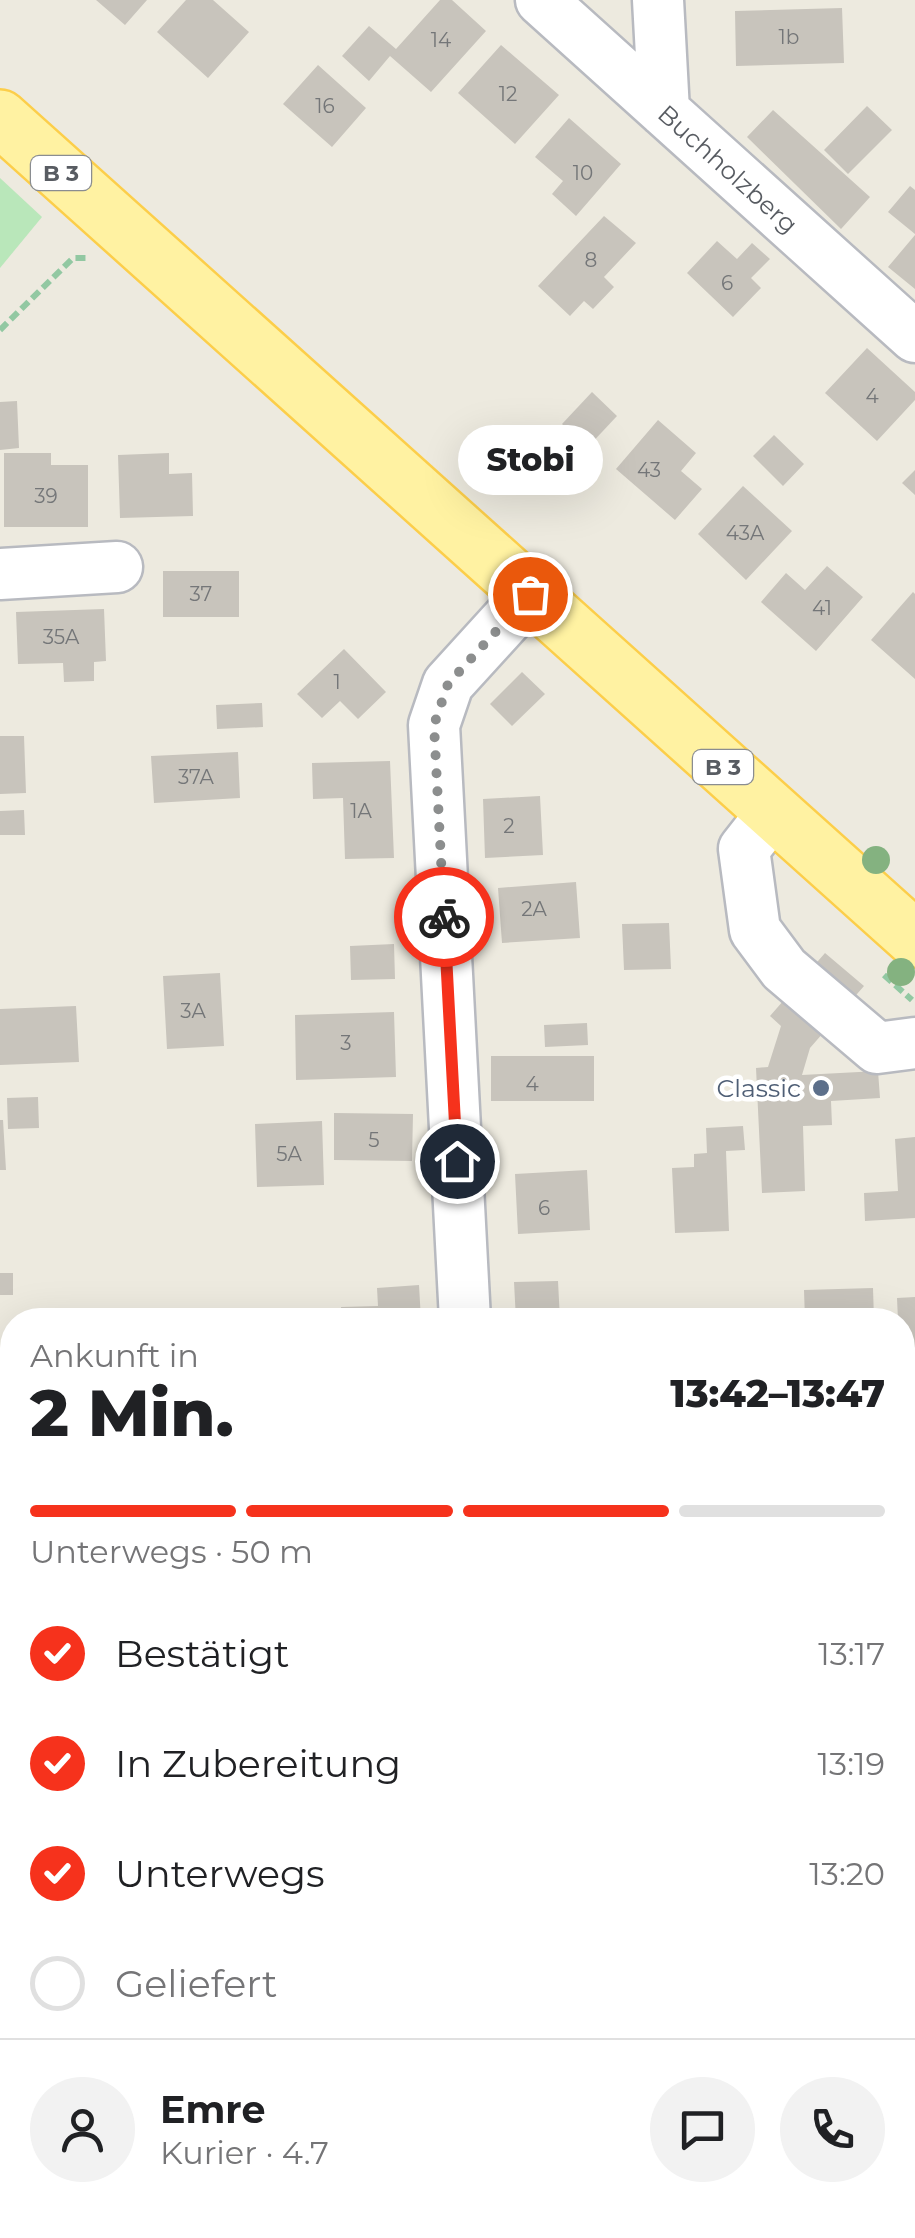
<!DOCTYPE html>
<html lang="de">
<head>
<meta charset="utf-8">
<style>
	:root { --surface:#fff; --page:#f2f2f2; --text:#202124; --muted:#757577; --line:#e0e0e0; --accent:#f6321c }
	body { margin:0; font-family:Montserrat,sans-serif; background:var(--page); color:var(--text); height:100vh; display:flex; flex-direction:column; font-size:38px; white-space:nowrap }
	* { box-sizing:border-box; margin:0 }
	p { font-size:32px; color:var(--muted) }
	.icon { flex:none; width:55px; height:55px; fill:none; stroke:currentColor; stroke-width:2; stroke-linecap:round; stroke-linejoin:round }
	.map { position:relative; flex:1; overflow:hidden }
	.side { position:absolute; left:0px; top:1308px; width:915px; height:932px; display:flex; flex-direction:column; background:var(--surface); border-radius:40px 40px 0 0; box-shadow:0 10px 40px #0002 }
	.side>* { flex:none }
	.pin { position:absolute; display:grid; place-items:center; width:85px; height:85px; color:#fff; margin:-42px; border:5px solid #fff; border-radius:50%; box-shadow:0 2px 10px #0007 }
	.courier { position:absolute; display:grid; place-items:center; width:100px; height:100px; margin:-50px; border:8px solid #f6321c; border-radius:50%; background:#fff; color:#222; box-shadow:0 2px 12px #0007 }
	.bubble { position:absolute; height:70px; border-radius:35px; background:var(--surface); box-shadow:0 10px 40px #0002; font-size:32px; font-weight:800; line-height:70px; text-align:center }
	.headline em { font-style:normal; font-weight:800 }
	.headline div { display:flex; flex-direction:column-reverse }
	.headline { display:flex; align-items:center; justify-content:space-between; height:170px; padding:0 30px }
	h1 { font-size:65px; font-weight:800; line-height:75px }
	.bar { display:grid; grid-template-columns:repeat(4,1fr); gap:15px 10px; align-content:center; height:120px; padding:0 30px }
	.bar i { height:12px; border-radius:8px; background:var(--line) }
	.bar .selected { background:var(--accent) }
	.bar p { grid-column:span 4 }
	.line { display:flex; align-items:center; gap:25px; padding:0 30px; border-top:2px solid var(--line) }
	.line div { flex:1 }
	.round { display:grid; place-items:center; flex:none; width:105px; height:105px; border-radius:52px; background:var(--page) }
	ol { padding:0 30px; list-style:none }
	li { display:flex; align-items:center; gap:30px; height:110px }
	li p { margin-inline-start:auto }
	li .icon { padding:10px; border-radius:50%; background:var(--accent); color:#fff; stroke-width:4 }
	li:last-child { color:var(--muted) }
	li i { width:55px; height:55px; border:5px solid var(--line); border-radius:50% }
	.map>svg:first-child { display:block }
</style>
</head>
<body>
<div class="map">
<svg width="915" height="2238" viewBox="0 0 915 2238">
	<rect width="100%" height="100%" fill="#edeadf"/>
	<path fill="#b9e7ba" d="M 0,178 L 42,217 L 0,268 Z"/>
	<path fill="#c8c4bc" d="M 96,0 L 147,0 L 125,25 Z
		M 186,0 L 213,0 L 249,32 L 208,78 L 157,32 Z
		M 440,0 L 452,0 L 486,31 L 431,92 L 390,56 L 369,81 L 342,56 L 369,26 L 396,49 Z
		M 842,8 L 844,63 L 736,66 L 735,11 Z
		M 501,45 L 559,95 L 515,144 L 458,93 Z
		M 318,65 L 366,108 L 332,147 L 283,104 Z
		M 867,106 L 892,130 L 848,174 L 824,150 Z
		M 773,110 L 870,197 L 841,229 L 747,137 Z
		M 569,118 L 621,164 L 576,216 L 552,194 L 563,181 L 535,157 Z
		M 910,186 L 915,190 L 915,234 L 888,212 Z
		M 604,216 L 636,243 L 604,277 L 614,287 L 593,309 L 584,301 L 570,316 L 538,286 Z
		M 915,235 L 915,289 L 888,267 Z
		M 717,241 L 737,259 L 752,243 L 770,259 L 751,278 L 761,288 L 733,317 L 687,273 Z
		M 867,348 L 915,392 L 915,400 L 877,441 L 825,393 Z
		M 592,392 L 617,416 L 587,448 L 562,424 Z
		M 17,401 L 19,448 L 0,450 L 0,402 Z
		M 658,420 L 696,453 L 681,471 L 702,489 L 675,520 L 616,469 Z
		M 774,435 L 804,464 L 783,486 L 753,456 Z
		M 4,453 L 51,453 L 51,465 L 88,465 L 88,527 L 4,527 Z
		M 169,453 L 169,474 L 192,473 L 193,516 L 120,518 L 118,455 Z
		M 915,470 L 915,495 L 902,483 Z
		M 743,486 L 792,531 L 746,580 L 698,534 Z
		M 827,566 L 863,597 L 816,651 L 761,602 L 786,573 L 805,590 Z
		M 163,571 L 239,571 L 239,617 L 163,617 Z
		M 913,592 L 915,594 L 915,679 L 871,640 Z
		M 104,609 L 106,661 L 94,662 L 94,681 L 64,682 L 63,663 L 18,664 L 16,612 Z
		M 344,649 L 386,692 L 358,719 L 340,701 L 322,718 L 297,694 Z
		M 522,672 L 545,694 L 512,726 L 490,704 Z
		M 262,703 L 263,727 L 217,729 L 216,705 Z
		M 0,736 L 24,736 L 26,793 L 0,794 Z
		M 238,752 L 240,798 L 154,803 L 151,756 Z
		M 390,761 L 394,858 L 345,859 L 343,798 L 313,799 L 312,763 Z
		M 540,796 L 543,855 L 485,858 L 483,799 Z
		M 24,810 L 25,835 L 0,835 L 0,811 Z
		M 576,882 L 580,938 L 502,943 L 498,888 Z
		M 669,923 L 671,969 L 624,970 L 622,924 Z
		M 394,944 L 395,979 L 351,980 L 350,946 Z
		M 825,953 L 864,986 L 810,1048 L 802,1075 L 878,1071 L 880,1098 L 831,1101 L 832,1125 L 803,1126 L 805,1191 L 762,1193 L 756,1068 L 768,1067 L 781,1026 L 770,1016 Z
		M 220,973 L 224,1046 L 167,1049 L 163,976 Z
		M 76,1006 L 79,1062 L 0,1065 L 0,1009 Z
		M 394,1012 L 396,1077 L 296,1080 L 295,1015 Z
		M 587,1023 L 588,1045 L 545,1047 L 544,1025 Z
		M 491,1056 L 594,1056 L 594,1101 L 491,1101 Z
		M 38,1097 L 39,1128 L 8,1129 L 7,1098 Z
		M 334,1113 L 413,1114 L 412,1161 L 334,1160 Z
		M 0,1120 L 3,1120 L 6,1170 L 0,1170 Z
		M 322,1121 L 324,1185 L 257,1187 L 255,1124 Z
		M 743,1126 L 745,1150 L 726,1151 L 729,1231 L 675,1233 L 672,1168 L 694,1167 L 694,1154 L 707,1153 L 706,1128 Z
		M 915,1137 L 915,1218 L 865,1221 L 864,1193 L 898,1191 L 895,1139 Z
		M 587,1170 L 590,1230 L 518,1234 L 515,1174 Z
		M 0,1273 L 13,1273 L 13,1295 L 0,1295 Z
		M 558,1281 L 560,1320 L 516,1320 L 514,1282 Z
		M 419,1285 L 421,1320 L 342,1320 L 341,1307 L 378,1306 L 377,1288 Z
		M 873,1288 L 874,1320 L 805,1320 L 804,1290 Z
		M 915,1297 L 915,1380 L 903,1380 L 902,1320 L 898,1320 L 897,1298 Z
		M 902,1545 L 915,1545 L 915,1600 L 902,1601 Z
		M 12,1581 L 12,1640 L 0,1640 L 0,1582 Z
		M 5,1687 L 6,1750 L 12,1750 L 12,1791 L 0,1792 L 0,1688 Z
		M 902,1826 L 912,1826 L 913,1874 L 902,1874 Z
		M 0,1844 L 12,1844 L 12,1893 L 0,1893 Z
		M 902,2100 L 915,2100 L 915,2185 L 902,2186 Z
		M 304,2228 L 361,2228 L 362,2238 L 304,2238 Z
		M 725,2228 L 778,2228 L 778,2238 L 725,2238 Z"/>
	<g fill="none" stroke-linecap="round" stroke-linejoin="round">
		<g stroke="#b8bac0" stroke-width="55">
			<path id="minor" d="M 541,0 L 915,337
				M 658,0 L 664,111
				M 0,574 L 117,567
				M 773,812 L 744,849 L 755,930 L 784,969 L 877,1048 L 915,1043
				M 465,1320 L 434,725 L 448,684 L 530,594
				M 902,1505 L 915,1504
				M 902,2001 L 915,1999
				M 0,2057 L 12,2057
				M 420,2228 L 421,2238
				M 830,2228 L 830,2238"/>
		</g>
		<g stroke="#fcce4a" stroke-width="60">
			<path id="major" d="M 0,118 L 915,939"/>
		</g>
		<path stroke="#92c8a2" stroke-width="6" stroke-dasharray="10 5" stroke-linecap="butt" d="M 0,330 L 73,258 L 89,258
			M 884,975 L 912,1000"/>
		<use href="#minor" stroke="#fff" stroke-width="50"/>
		<use href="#major" stroke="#fff2a2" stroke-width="55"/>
	</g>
	<g fill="#84b280">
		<circle cx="876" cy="860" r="14"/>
		<circle cx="901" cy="972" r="14"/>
	</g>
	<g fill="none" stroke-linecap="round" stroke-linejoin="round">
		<path stroke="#8c8e8e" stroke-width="10" stroke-dasharray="0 18" d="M 444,917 L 434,725 L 448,684 L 530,594"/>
		<path stroke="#f6321c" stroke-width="12" d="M 444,917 L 457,1161"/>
	</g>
	<circle fill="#5c6f8a" stroke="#fff" stroke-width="4" cx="821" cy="1088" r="10"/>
	<g text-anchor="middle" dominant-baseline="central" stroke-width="9" stroke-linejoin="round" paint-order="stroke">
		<g font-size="20" fill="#747678">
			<text x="789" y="37">1b</text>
			<text x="441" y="40">14</text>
			<text x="508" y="94">12</text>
			<text x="325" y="106">16</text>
			<text x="583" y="173">10</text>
			<text x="591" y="260">8</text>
			<text x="727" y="283">6</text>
			<text x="872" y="396">4</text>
			<text x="649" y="470">43</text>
			<text x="46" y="496">39</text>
			<text x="745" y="533">43A</text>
			<text x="201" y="594">37</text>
			<text x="822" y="608">41</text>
			<text x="61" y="637">35A</text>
			<text x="337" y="682">1</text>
			<text x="196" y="777">37A</text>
			<text x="361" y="811">1A</text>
			<text x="509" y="826">2</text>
			<text x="534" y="909">2A</text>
			<text x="193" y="1011">3A</text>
			<text x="346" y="1043">3</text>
			<text x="532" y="1084">4</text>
			<text x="374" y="1140">5</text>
			<text x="289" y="1154">5A</text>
			<text x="544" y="1208">6</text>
		</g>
		<g fill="#fff" stroke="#8a8d91" stroke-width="2.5">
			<rect x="31" y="156" width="60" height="34" rx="8"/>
			<rect x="693" y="750" width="60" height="34" rx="8"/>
		</g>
		<g font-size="22" font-weight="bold" fill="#585c62">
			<text x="61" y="173">B 3</text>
			<text x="723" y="767">B 3</text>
		</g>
		<g font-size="25" fill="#585c62" stroke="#fff">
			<text transform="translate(728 169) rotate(42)">Buchholzberg</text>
		</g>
		<g font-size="25" fill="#4e5e75" stroke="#fff" text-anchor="end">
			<text x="801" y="1088">Classic</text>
		</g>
	</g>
</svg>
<div class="pin" style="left:530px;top:594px;background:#ea580c"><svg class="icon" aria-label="bag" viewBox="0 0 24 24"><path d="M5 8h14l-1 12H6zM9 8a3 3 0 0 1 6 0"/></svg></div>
<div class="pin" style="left:457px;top:1161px;background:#1f2937"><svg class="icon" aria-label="home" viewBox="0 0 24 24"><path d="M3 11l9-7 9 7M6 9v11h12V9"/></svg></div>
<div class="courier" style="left:444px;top:917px"><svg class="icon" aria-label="bike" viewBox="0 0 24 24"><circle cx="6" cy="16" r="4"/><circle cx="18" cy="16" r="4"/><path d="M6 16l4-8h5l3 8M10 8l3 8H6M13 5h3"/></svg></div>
<div class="bubble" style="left:458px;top:425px;width:145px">Stobi</div>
<section class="side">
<div class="headline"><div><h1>2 Min.</h1><p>Ankunft in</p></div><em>13:42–13:47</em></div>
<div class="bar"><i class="selected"></i><i class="selected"></i><i class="selected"></i><i></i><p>Unterwegs · 50 m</p></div>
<ol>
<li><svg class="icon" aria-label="check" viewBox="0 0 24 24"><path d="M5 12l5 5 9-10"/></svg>Bestätigt<p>13:17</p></li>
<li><svg class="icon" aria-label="check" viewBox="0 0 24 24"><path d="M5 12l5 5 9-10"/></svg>In Zubereitung<p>13:19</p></li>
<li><svg class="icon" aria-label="check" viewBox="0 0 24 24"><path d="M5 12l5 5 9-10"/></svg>Unterwegs<p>13:20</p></li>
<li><i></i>Geliefert</li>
</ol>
<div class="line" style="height:180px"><a class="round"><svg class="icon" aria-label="person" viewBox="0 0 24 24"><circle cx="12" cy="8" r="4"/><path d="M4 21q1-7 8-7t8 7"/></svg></a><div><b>Emre</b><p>Kurier · 4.7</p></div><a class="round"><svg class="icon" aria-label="chat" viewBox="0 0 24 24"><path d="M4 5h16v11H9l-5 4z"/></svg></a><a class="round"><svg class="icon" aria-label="phone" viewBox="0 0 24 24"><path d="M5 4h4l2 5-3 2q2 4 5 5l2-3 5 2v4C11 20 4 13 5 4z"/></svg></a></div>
</section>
</div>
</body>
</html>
